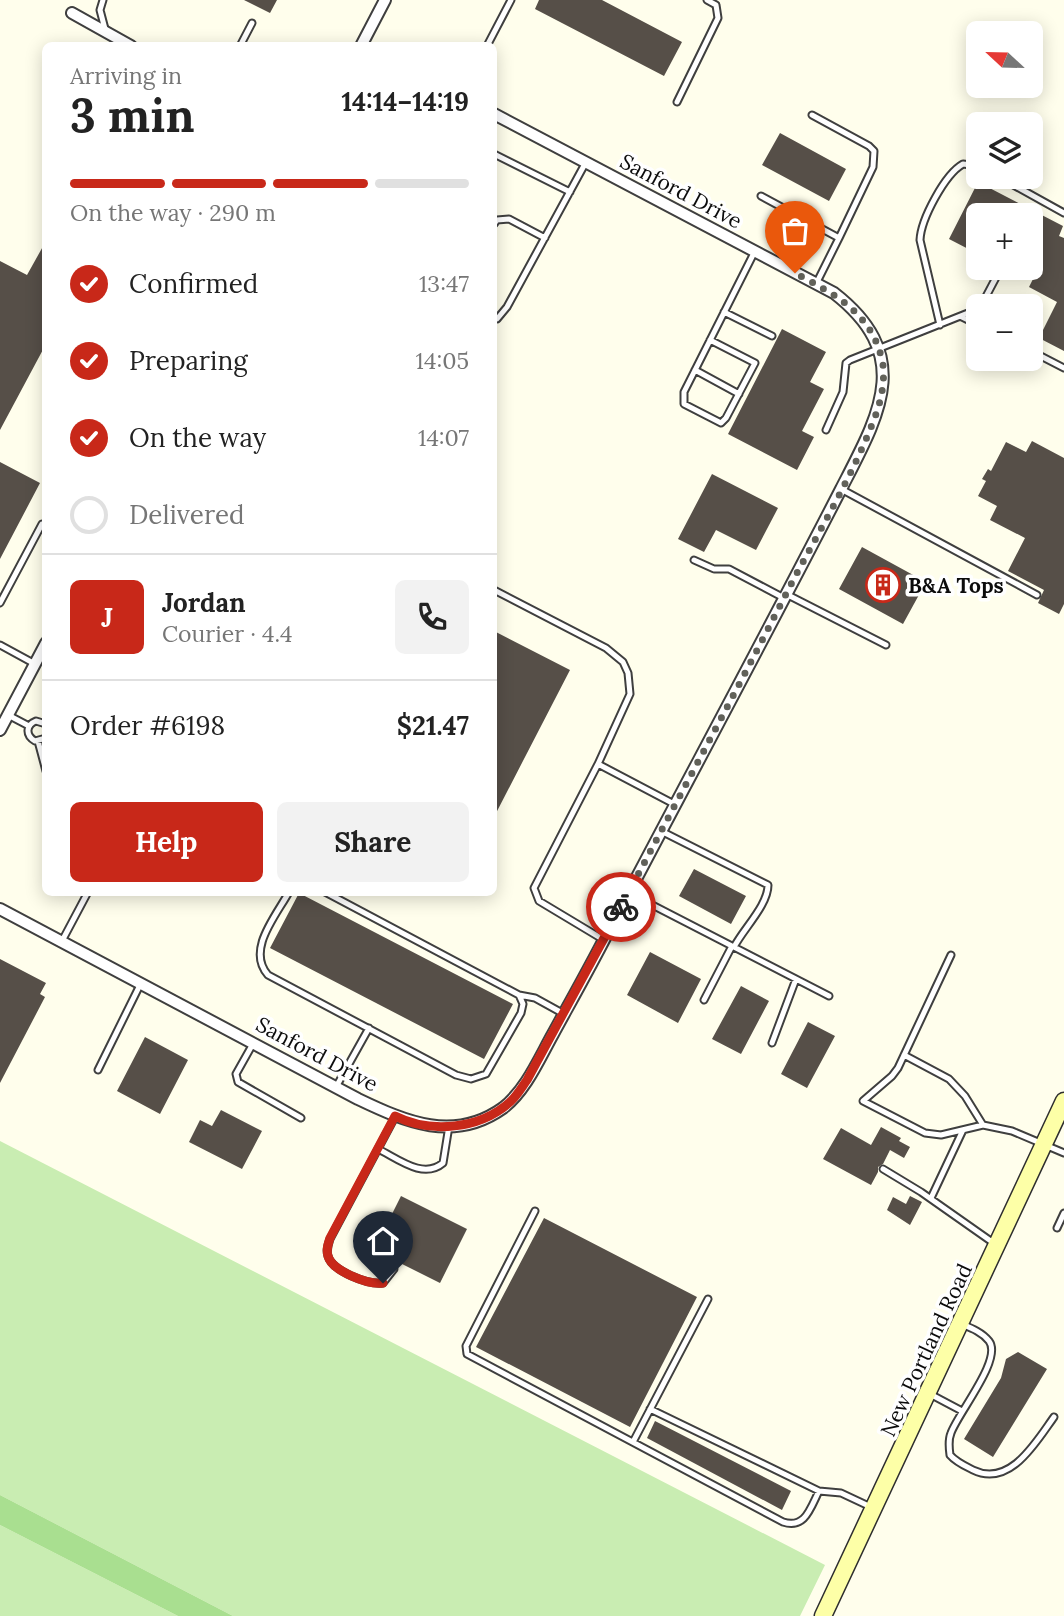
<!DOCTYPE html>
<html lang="en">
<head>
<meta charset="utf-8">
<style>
	:root { --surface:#fff; --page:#f2f2f2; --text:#222; --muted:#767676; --line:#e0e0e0; --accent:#c82819 }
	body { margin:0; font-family:Lora,serif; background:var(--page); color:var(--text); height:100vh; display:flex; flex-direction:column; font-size:26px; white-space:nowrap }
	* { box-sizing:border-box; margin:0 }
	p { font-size:23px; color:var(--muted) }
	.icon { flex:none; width:38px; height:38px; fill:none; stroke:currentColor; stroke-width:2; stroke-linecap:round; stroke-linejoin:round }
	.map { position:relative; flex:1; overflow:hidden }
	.panel { position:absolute; left:42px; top:42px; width:455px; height:854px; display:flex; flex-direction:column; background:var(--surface); border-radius:10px; box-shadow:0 4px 18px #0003 }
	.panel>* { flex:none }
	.needle { width:46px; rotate:292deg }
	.fabs { position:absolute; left:966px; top:21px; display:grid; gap:14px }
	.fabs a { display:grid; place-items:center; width:77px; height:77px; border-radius:10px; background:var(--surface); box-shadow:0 4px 18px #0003; font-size:35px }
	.pin { position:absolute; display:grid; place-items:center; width:60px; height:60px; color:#fff; margin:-72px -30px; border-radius:50% 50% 50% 0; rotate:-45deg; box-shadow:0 0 7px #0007 }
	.pin .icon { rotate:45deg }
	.courier { position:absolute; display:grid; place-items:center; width:70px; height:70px; margin:-35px; border:5px solid #c82819; border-radius:50%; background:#fff; color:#222; box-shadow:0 2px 9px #0007 }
	.headline em { font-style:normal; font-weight:800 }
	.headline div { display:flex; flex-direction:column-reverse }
	.headline { display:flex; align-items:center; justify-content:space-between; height:119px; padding:0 28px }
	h1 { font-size:46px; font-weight:800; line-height:52px }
	.bar { display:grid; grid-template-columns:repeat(4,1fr); gap:10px 7px; align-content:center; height:84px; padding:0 28px }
	.bar i { height:9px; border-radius:5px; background:var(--line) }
	.bar .current { background:var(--accent) }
	.bar p { grid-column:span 4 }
	.line { display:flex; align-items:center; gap:18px; padding:0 28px; border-top:2px solid var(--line) }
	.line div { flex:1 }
	.round { display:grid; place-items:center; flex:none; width:74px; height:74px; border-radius:10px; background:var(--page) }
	ol { padding:0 28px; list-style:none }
	li { display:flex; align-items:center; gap:21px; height:77px }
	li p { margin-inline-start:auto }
	li .icon { padding:7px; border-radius:50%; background:var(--accent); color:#fff; stroke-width:4 }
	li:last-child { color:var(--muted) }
	li i { width:38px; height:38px; border:4px solid var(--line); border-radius:50% }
	.action { display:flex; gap:14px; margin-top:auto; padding:14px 28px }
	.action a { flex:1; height:80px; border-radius:10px; background:var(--accent); color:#fff; font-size:28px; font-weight:800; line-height:80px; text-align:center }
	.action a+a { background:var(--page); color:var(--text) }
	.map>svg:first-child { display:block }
</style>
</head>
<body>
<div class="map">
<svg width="1064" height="1616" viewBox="0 0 1064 1616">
	<rect width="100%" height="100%" fill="#fffeec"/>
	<path fill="#c9edb2" d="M 0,1141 L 825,1565 L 800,1616 L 233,1616 L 0,1495 Z
		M 0,1525 L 178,1616 L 0,1616 Z"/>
	<path fill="#a9df90" d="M 0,1495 L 233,1616 L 178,1616 L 0,1525 Z"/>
	<path fill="#564f48" d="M 244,0 L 277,0 L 270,13 Z
		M 539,0 L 602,0 L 682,42 L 664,76 L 535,9 Z
		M 780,133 L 846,169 L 829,201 L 762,165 Z
		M 978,182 L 1063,226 L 1059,236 L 1064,238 L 1064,351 L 1039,338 L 1057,302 L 1029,287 L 1040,265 L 1031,260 L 1031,215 L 978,215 L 978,254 L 949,239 Z
		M 46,241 L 46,344 L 0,430 L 0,261 L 27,275 Z
		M 782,329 L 826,352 L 810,382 L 824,389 L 802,431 L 814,437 L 797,470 L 728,434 Z
		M 1032,441 L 1064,458 L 1064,604 L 1059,614 L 1038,603 L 1044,590 L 1008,571 L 1025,538 L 990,520 L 997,506 L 978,496 L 986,481 L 982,479 L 988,469 L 991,471 L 1006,442 L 1026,452 Z
		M 0,462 L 40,483 L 0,559 Z
		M 712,474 L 778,508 L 756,550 L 716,530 L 704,552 L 678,539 Z
		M 862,547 L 926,582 L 903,624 L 839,589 Z
		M 494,631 L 570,670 L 494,817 Z
		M 694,869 L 746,896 L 731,924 L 679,896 Z
		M 299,893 L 513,1004 L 484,1059 L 270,948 Z
		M 650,952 L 701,979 L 678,1023 L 627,995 Z
		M 0,959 L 46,983 L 40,994 L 45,997 L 0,1083 Z
		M 741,986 L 769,1001 L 741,1054 L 712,1039 Z
		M 808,1022 L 835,1036 L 807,1088 L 781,1074 Z
		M 145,1037 L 188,1060 L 160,1114 L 117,1091 Z
		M 221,1110 L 262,1131 L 242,1169 L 189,1142 L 200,1120 L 212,1126 Z
		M 881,1127 L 901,1138 L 899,1141 L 910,1147 L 904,1158 L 890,1150 L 883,1164 L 878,1167 L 878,1172 L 871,1185 L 823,1159 L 841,1128 L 871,1145 Z
		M 401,1196 L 467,1229 L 440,1283 L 374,1250 Z
		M 910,1196 L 922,1202 L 910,1225 L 887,1210 L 893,1197 L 906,1204 Z
		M 544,1218 L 697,1297 L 630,1427 L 476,1347 Z
		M 1018,1352 L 1047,1369 L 993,1457 L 964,1439 L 1001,1378 L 1006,1359 Z
		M 655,1421 L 791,1491 L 782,1510 L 647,1438 Z"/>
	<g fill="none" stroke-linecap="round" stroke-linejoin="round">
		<g stroke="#3f3f3f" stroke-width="9">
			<path id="lane" d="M 103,0 L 100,10 L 105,29
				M 488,44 L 511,0
				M 240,46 L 252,23
				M 677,102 L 718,18 L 716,5 L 707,0
				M 812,115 L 869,146 L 874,151 L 873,167 L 839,238
				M 494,154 L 570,192
				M 999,177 L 1064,213
				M 761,196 L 839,238 L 816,284
				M 494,224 L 497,220 L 509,219 L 545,238
				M 981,306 L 1001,268
				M 724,312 L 772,336
				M 962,317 L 978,325
				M 494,319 L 497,319 L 507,307 L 586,162
				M 940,325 L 920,240 C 921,219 945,174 963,164 L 978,166
				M 710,340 L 755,363 L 726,418 L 721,423 L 684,404 L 684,392 L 755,251
				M 1031,351 L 1064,368
				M 695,370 L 739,394
				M 826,430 L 843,392 L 846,363 L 850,360 L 978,309
				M 841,489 L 1037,595
				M 694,560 L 714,569 L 729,569 L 784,598
				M 494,590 L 606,648 L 623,662 L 628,673 L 630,694 L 598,764
				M 786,594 L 886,645
				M 0,603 L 42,524
				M 0,645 L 35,664
				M 8,715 L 29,726
				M 46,724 L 36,721 C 26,725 25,735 35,741 L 46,738
				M 38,741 L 46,771
				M 661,831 L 768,885 C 768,905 744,928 734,947
				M 289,892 C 276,916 246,950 268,975 L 456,1075 L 471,1079 L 486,1074 L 521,1013 L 523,1004 L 519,995 L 325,892
				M 629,893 L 829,996
				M 604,940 L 539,901 L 534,888 L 598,764 L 674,804
				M 62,941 L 88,892
				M 951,955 L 898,1068 L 892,1076 L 863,1101 L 925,1133 L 941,1135 L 983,1125 L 1012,1131 L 1064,1153
				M 519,995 L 535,998 L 564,1014
				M 704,1000 L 732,946
				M 254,1042 L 236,1074 L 238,1082 L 301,1118
				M 772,1043 L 796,979
				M 904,1055 L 949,1079 L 965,1096 L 983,1125
				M 98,1070 L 140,985
				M 336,1087 L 369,1028
				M 378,1149 C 397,1158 423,1180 443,1163 L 449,1126
				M 883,1169 L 921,1192 L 995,1244
				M 931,1198 L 963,1130
				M 535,1211 L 466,1346 L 467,1354 L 783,1522 C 805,1529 810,1509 819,1491
				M 1057,1228 L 1064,1213
				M 394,1269 L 383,1283 C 368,1285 332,1271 328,1256 C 326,1250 328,1245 330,1239 L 395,1117
				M 961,1324 C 971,1328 982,1332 989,1341 C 1003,1359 958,1413 951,1433 C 948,1440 949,1448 950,1455 C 956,1462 965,1466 973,1470 C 1010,1488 1036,1442 1054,1417
				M 928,1393 L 962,1411
				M 650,1409 L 819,1491 L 841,1493 L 873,1508
				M 633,1442 L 708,1299"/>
		</g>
		<g stroke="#3f3f3f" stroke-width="14">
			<path id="street" d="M 72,13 L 131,46
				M 361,46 L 385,0
				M 0,730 L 46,643
				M 0,909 L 358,1099 C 406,1122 454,1143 503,1108 C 526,1090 539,1059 553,1034 C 571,1001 589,969 606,936 C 684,787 764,639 841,489 C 879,415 915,356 834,293 L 494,114"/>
		</g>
		<g stroke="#2e2e2e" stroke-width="19">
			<path id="secondary" d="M 823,1616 L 1064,1101"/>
		</g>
		<use href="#lane" stroke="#fff" stroke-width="5"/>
		<use href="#street" stroke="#fff" stroke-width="10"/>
		<use href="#secondary" stroke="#fdffa7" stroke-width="16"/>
	</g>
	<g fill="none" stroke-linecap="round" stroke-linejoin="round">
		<path stroke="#61615a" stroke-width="7" stroke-dasharray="0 12.6" d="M 621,907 C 676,802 733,698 787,592 C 817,534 852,478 875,417 C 881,401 885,382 883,365 C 874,314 836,295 795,273"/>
		<path stroke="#c82819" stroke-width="9" d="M 383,1283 C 368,1285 332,1271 328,1256 C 326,1250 328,1244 330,1238 L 395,1116 C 431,1134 480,1129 510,1102 C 517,1096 522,1087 527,1080 L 621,907"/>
	</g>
	<defs>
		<g id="building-ring" transform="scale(1.75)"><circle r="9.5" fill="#fff" stroke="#c82819" stroke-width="1.5"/><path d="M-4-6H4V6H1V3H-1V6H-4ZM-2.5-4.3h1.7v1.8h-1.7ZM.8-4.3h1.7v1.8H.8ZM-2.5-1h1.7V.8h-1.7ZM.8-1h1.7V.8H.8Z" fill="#c82819"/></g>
	</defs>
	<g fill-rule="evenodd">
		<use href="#building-ring" x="883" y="585"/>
	</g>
	<g text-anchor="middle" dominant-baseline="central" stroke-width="7" stroke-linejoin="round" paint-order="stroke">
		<g font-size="21" fill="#0c0c0c" stroke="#fff">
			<text transform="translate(681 191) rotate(28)">Sanford Drive</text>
			<text transform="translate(317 1054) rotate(28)">Sanford Drive</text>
			<text transform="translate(926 1350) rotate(-65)">New Portland Road</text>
		</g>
		<g font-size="21" font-weight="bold" fill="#0c0c0c" stroke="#fff" text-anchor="start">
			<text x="908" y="585">B&amp;A Tops</text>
		</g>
	</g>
</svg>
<div class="fabs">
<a><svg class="needle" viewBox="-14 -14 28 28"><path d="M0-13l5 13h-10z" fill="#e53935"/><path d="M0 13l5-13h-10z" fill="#767676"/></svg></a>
<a><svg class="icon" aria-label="layers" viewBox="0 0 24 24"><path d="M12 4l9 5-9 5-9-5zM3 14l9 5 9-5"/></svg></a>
<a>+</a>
<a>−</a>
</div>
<div class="pin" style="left:795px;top:273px;background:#ea580c"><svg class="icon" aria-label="bag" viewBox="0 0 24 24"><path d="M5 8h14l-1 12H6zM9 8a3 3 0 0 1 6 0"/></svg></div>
<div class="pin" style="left:383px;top:1283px;background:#1f2937"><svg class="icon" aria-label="home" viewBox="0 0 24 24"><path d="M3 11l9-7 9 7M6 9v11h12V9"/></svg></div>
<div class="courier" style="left:621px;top:907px"><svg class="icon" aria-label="bike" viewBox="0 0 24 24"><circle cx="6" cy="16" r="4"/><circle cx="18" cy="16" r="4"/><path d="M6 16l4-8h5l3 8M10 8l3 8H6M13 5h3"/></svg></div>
<section class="panel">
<div class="headline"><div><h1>3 min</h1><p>Arriving in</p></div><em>14:14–14:19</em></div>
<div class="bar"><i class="current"></i><i class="current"></i><i class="current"></i><i></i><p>On the way · 290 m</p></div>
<ol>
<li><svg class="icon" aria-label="check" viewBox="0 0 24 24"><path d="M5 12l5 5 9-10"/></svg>Confirmed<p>13:47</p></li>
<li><svg class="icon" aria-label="check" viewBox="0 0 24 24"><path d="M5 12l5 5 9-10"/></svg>Preparing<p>14:05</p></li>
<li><svg class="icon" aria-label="check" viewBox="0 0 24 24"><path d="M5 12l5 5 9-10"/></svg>On the way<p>14:07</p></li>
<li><i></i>Delivered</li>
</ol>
<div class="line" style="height:126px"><b class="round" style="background:var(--accent);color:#fff">J</b><div><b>Jordan</b><p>Courier · 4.4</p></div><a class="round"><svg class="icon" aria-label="phone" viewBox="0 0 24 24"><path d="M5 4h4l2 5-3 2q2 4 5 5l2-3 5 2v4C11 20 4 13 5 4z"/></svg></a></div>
<div class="line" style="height:91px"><div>Order #6198</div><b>$21.47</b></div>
<div class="action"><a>Help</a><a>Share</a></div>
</section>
</div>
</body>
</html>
